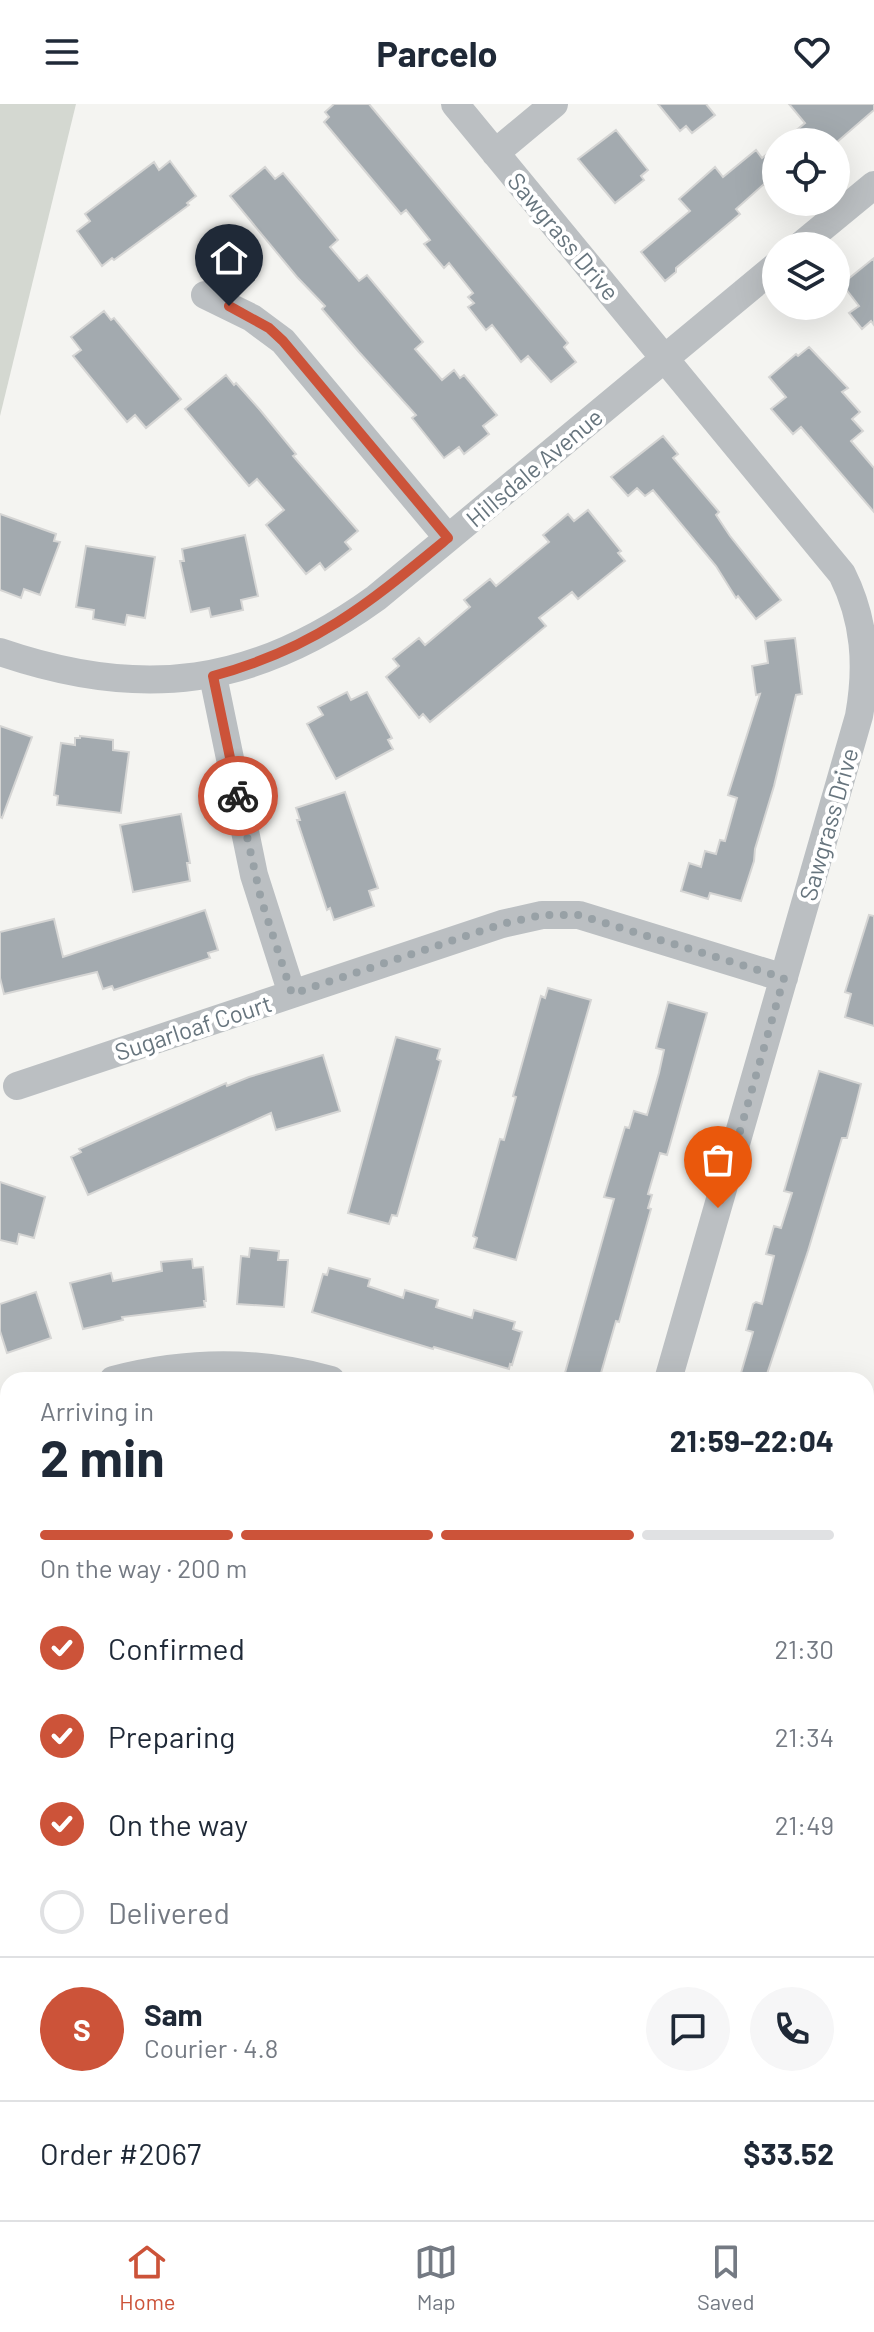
<!DOCTYPE html>
<html lang="en">
<head>
<meta charset="utf-8">
<style>
	:root { --surface:#fff; --page:#f6f6f7; --text:#1f2937; --muted:#747a83; --line:#e0e1e3; --accent:#cc5339 }
	body { margin:0; font-family:Barlow,sans-serif; background:var(--page); color:var(--text); height:100vh; display:flex; flex-direction:column; font-size:30px; white-space:nowrap }
	* { box-sizing:border-box; margin:0 }
	p { font-size:26px; color:var(--muted) }
	.icon { flex:none; width:44px; height:44px; fill:none; stroke:currentColor; stroke-width:2; stroke-linecap:round; stroke-linejoin:round }
	.map { position:relative; flex:1; overflow:hidden }
	.side { position:absolute; left:0px; top:1268px; width:874px; height:848px; display:flex; flex-direction:column; background:var(--surface); border-radius:24px 24px 0 0; box-shadow:0 8px 32px #0002 }
	.side>* { flex:none }
	.fabs { position:absolute; left:762px; top:24px; display:grid; gap:16px }
	.fabs a { display:grid; place-items:center; width:88px; height:88px; border-radius:50%; background:var(--surface); box-shadow:0 8px 32px #0002; font-size:40px }
	.pin { position:absolute; display:grid; place-items:center; width:68px; height:68px; color:#fff; margin:-82px -34px; border-radius:50% 50% 50% 0; rotate:-45deg; box-shadow:0 0 8px #0007 }
	.pin .icon { rotate:45deg }
	.courier { position:absolute; display:grid; place-items:center; width:80px; height:80px; margin:-40px; border:6px solid #cc5339; border-radius:50%; background:#fff; color:#222; box-shadow:0 2px 10px #0007 }
	.head em { font-style:normal; font-weight:700 }
	.head div { display:flex; flex-direction:column-reverse }
	.head { display:flex; align-items:center; justify-content:space-between; height:136px; padding:0 40px }
	h1 { font-size:52px; font-weight:700; line-height:60px }
	.bar { display:grid; grid-template-columns:repeat(4,1fr); gap:12px 8px; align-content:center; height:96px; padding:0 40px }
	.bar i { height:10px; border-radius:6px; background:var(--line) }
	.bar .active { background:var(--accent) }
	.bar p { grid-column:span 4 }
	.line { display:flex; align-items:center; gap:20px; padding:0 40px; border-top:2px solid var(--line) }
	.line div { flex:1 }
	.round { display:grid; place-items:center; flex:none; width:84px; height:84px; border-radius:42px; background:var(--page) }
	ol { padding:0 40px; list-style:none }
	li { display:flex; align-items:center; gap:24px; height:88px }
	li p { margin-inline-start:auto }
	li .icon { padding:8px; border-radius:50%; background:var(--accent); color:#fff; stroke-width:4 }
	li:last-child { color:var(--muted) }
	li i { width:44px; height:44px; border:4px solid var(--line); border-radius:50% }
	header { display:flex; justify-content:space-between; align-items:center; height:104px; padding:0 40px; background:var(--surface); font-size:36px; font-weight:700 }
	.tabs { display:flex; justify-content:space-around; align-items:center; height:112px; border-top:2px solid var(--line); background:var(--surface); font-size:22px; color:var(--muted) }
	.tabs a { display:grid; justify-items:center; gap:4px }
	.tabs .active { color:var(--accent) }
	.map>svg:first-child { display:block }
</style>
</head>
<body>
<header><svg class="icon" aria-label="menu" viewBox="0 0 24 24"><path d="M4 6h16M4 12h16M4 18h16"/></svg>Parcelo<svg class="icon" aria-label="heart" viewBox="0 0 24 24"><path d="M12 20l-8-8c-3-5 5-10 8-4 3-6 11-1 8 4z"/></svg></header>
<div class="map">
<svg width="874" height="2116" viewBox="0 0 874 2116">
	<rect width="100%" height="100%" fill="#f4f4f1"/>
	<path fill="#d4d8d1" d="M 0,0 L 76,0 L 0,312 Z"/>
	<path fill="#a3aaaf" stroke="#d5d5d4" stroke-width="2" d="M 334,0 L 369,0 L 568,239 L 564,243 L 576,258 L 551,278 L 528,252 L 521,258 L 492,221 L 486,226 L 468,203 L 474,199 L 468,193 L 473,189 L 449,159 L 444,164 L 424,140 L 430,136 L 406,106 L 401,110 L 324,18 L 329,13 L 325,8 Z
		M 658,0 L 706,0 L 715,11 L 692,29 L 686,22 L 680,27 Z
		M 789,0 L 874,0 L 874,6 L 837,38 L 782,38 L 805,19 Z
		M 616,26 L 648,66 L 641,72 L 644,76 L 615,99 L 578,55 Z
		M 776,43 L 776,95 L 764,80 L 736,105 L 740,110 L 676,164 L 676,168 L 665,177 L 641,148 L 690,107 L 679,95 L 715,63 L 723,73 L 756,46 L 762,54 Z
		M 170,57 L 196,92 L 187,99 L 189,101 L 114,156 L 112,154 L 102,162 L 77,127 L 90,117 L 85,110 L 154,58 L 159,66 Z
		M 265,63 L 275,75 L 283,69 L 302,92 L 338,136 L 330,143 L 359,177 L 367,171 L 412,225 L 423,238 L 415,245 L 442,276 L 454,266 L 460,274 L 464,271 L 497,311 L 483,322 L 489,330 L 464,350 L 459,343 L 444,354 L 412,314 L 416,311 L 359,248 L 322,205 L 325,202 L 297,173 L 230,92 Z
		M 874,154 L 874,221 L 871,217 L 862,225 L 849,209 L 859,202 L 842,180 Z
		M 104,207 L 111,216 L 114,214 L 181,295 L 146,324 L 135,311 L 127,318 L 73,252 L 81,246 L 71,233 Z
		M 809,243 L 848,284 L 842,288 L 860,308 L 852,315 L 863,327 L 851,337 L 874,364 L 874,408 L 801,323 L 793,330 L 771,305 L 786,293 L 769,273 L 796,250 L 798,252 Z
		M 226,271 L 234,281 L 236,279 L 260,306 L 296,350 L 293,352 L 358,427 L 345,438 L 351,445 L 325,466 L 320,459 L 306,470 L 266,421 L 284,406 L 257,375 L 249,382 L 185,305 Z
		M 663,332 L 678,350 L 673,354 L 719,408 L 716,411 L 730,432 L 781,496 L 756,515 L 738,492 L 736,494 L 716,462 L 653,386 L 645,392 L 637,384 L 628,392 L 611,373 Z
		M 588,406 L 621,447 L 618,449 L 625,457 L 578,495 L 572,488 L 539,514 L 546,522 L 430,618 L 423,610 L 419,614 L 386,573 L 399,562 L 393,555 L 419,534 L 425,541 L 470,503 L 464,496 L 490,475 L 496,482 L 549,438 L 543,431 L 568,410 L 574,417 Z
		M 0,410 L 56,430 L 54,437 L 60,438 L 40,491 L 24,485 L 21,494 L 0,486 Z
		M 245,431 L 258,492 L 241,496 L 243,506 L 211,513 L 209,504 L 191,508 L 180,457 L 184,457 L 182,445 Z
		M 86,442 L 155,453 L 145,514 L 127,511 L 125,521 L 93,515 L 94,506 L 76,503 Z
		M 795,534 L 802,590 L 796,591 L 774,682 L 755,745 L 754,757 L 741,797 L 710,789 L 708,795 L 681,787 L 689,759 L 701,763 L 705,747 L 716,750 L 720,736 L 725,737 L 737,694 L 728,691 L 760,590 L 756,591 L 752,562 L 768,559 L 765,537 Z
		M 347,588 L 351,596 L 367,588 L 392,634 L 388,636 L 393,645 L 336,675 L 307,620 L 323,611 L 318,603 Z
		M 0,622 L 32,633 L 2,714 L 0,713 Z
		M 80,632 L 113,636 L 113,646 L 129,648 L 121,709 L 57,701 L 58,692 L 54,691 L 61,639 L 75,641 L 75,634 L 80,634 Z
		M 345,688 L 378,784 L 369,787 L 374,802 L 334,816 L 330,804 L 327,806 L 297,716 L 300,716 L 296,704 Z
		M 181,710 L 190,759 L 187,759 L 190,777 L 133,788 L 120,721 Z
		M 205,806 L 218,846 L 208,849 L 210,854 L 114,886 L 112,882 L 103,885 L 97,868 L 4,890 L 0,874 L 0,828 L 54,815 L 63,853 Z
		M 869,811 L 874,812 L 874,922 L 845,913 L 851,890 L 845,888 Z
		M 548,884 L 591,896 L 516,1156 L 474,1144 L 477,1134 L 473,1132 L 500,1035 L 504,1036 L 516,993 L 513,992 L 541,892 L 545,894 Z
		M 668,898 L 707,909 L 667,1051 L 660,1049 L 648,1090 L 652,1091 L 648,1104 L 651,1105 L 619,1218 L 616,1217 L 599,1276 L 563,1276 L 614,1095 L 604,1093 L 625,1023 L 629,1024 L 634,1007 L 647,1011 L 659,969 L 664,946 L 656,944 L 657,940 Z
		M 396,933 L 440,945 L 437,955 L 441,957 L 397,1112 L 392,1111 L 389,1120 L 348,1109 Z
		M 323,951 L 340,1007 L 276,1026 L 271,1009 L 88,1091 L 71,1053 L 81,1048 L 79,1045 L 226,979 L 227,982 L 249,973 Z
		M 819,967 L 861,980 L 857,996 L 847,1034 L 842,1034 L 808,1147 L 765,1276 L 739,1276 L 753,1228 L 746,1226 L 753,1200 L 756,1198 L 762,1200 L 774,1152 L 766,1150 L 774,1122 L 781,1124 L 792,1089 L 784,1087 Z
		M 0,1078 L 45,1093 L 34,1134 L 19,1130 L 17,1140 L 0,1136 Z
		M 250,1144 L 279,1147 L 278,1156 L 288,1156 L 284,1203 L 237,1200 L 241,1152 L 249,1153 Z
		M 192,1155 L 193,1164 L 203,1163 L 206,1197 L 204,1197 L 205,1203 L 122,1213 L 123,1216 L 83,1225 L 70,1179 L 111,1169 L 113,1177 L 162,1167 L 161,1158 Z
		M 329,1164 L 370,1175 L 368,1182 L 403,1194 L 405,1186 L 438,1196 L 436,1203 L 472,1214 L 474,1206 L 515,1218 L 513,1225 L 522,1228 L 512,1261 L 510,1260 L 509,1265 L 434,1243 L 433,1245 L 312,1208 L 323,1170 L 327,1171 Z
		M 36,1188 L 51,1234 L 7,1249 L 0,1227 L 0,1200 Z"/>
	<g fill="none" stroke-linecap="round" stroke-linejoin="round">
		<path stroke="#bbbfc2" stroke-width="28" d="M 455,0 L 842,470 C 865,516 868,562 859,612 L 668,1276
			M 495,49 L 554,0
			M 800,142 L 874,81
			M 205,191 L 252,214 L 283,237 L 448,434
			M 0,548 C 143,597 254,582 376,494 L 776,162
			M 213,572 L 254,771 L 292,890
			M 17,982 L 502,820 L 542,811 L 579,811 L 784,874
			M 113,1276 C 185,1257 259,1256 331,1276
			M 0,1312 L 8,1309
			M 866,1427 L 874,1430
			M 0,1610 L 8,1608
			M 866,1623 L 874,1595
			M 866,1727 L 874,1729"/>
	</g>
	<g fill="none" stroke-linecap="round" stroke-linejoin="round">
		<path stroke="#98a1a6" stroke-width="8" stroke-dasharray="0 14.4" d="M 238,692 L 261,795 L 292,890 L 502,820 L 542,811 L 579,811 L 784,874 L 718,1104"/>
		<path stroke="#cc5339" stroke-width="10" d="M 229,202 L 269,224 L 283,237 L 448,434 C 369,499 316,544 213,572 L 238,692"/>
	</g>
	<g text-anchor="middle" dominant-baseline="central" stroke-width="8" stroke-linejoin="round" paint-order="stroke">
		<g font-size="24" fill="#67757e" stroke="#fff">
			<text transform="translate(564 132) rotate(50)">Sawgrass Drive</text>
			<text transform="translate(534 363) rotate(-40)">Hillsdale Avenue</text>
			<text transform="translate(828 720) rotate(-74)">Sawgrass Drive</text>
			<text transform="translate(193 923) rotate(-18)">Sugarloaf Court</text>
		</g>
	</g>
</svg>
<div class="fabs">
<a><svg class="icon" aria-label="locate" viewBox="0 0 24 24"><circle cx="12" cy="12" r="6"/><path d="M12 2v4M12 18v4M2 12h4M18 12h4"/></svg></a>
<a><svg class="icon" aria-label="layers" viewBox="0 0 24 24"><path d="M12 4l9 5-9 5-9-5zM3 14l9 5 9-5"/></svg></a>
</div>
<div class="pin" style="left:718px;top:1104px;background:#ea580c"><svg class="icon" aria-label="bag" viewBox="0 0 24 24"><path d="M5 8h14l-1 12H6zM9 8a3 3 0 0 1 6 0"/></svg></div>
<div class="pin" style="left:229px;top:202px;background:#1f2937"><svg class="icon" aria-label="home" viewBox="0 0 24 24"><path d="M3 11l9-7 9 7M6 9v11h12V9"/></svg></div>
<div class="courier" style="left:238px;top:692px"><svg class="icon" aria-label="bike" viewBox="0 0 24 24"><circle cx="6" cy="16" r="4"/><circle cx="18" cy="16" r="4"/><path d="M6 16l4-8h5l3 8M10 8l3 8H6M13 5h3"/></svg></div>
<section class="side">
<div class="head"><div><h1>2 min</h1><p>Arriving in</p></div><em>21:59–22:04</em></div>
<div class="bar"><i class="active"></i><i class="active"></i><i class="active"></i><i></i><p>On the way · 200 m</p></div>
<ol>
<li><svg class="icon" aria-label="check" viewBox="0 0 24 24"><path d="M5 12l5 5 9-10"/></svg>Confirmed<p>21:30</p></li>
<li><svg class="icon" aria-label="check" viewBox="0 0 24 24"><path d="M5 12l5 5 9-10"/></svg>Preparing<p>21:34</p></li>
<li><svg class="icon" aria-label="check" viewBox="0 0 24 24"><path d="M5 12l5 5 9-10"/></svg>On the way<p>21:49</p></li>
<li><i></i>Delivered</li>
</ol>
<div class="line" style="height:144px"><b class="round" style="background:var(--accent);color:#fff">S</b><div><b>Sam</b><p>Courier · 4.8</p></div><a class="round"><svg class="icon" aria-label="chat" viewBox="0 0 24 24"><path d="M4 5h16v11H9l-5 4z"/></svg></a><a class="round"><svg class="icon" aria-label="phone" viewBox="0 0 24 24"><path d="M5 4h4l2 5-3 2q2 4 5 5l2-3 5 2v4C11 20 4 13 5 4z"/></svg></a></div>
<div class="line" style="height:104px"><div>Order #2067</div><b>$33.52</b></div>
</section>
</div>
<nav class="tabs">
<a class="active"><svg class="icon" aria-label="home" viewBox="0 0 24 24"><path d="M3 11l9-7 9 7M6 9v11h12V9"/></svg>Home</a>
<a><svg class="icon" aria-label="map" viewBox="0 0 24 24"><path d="M3 6l6-2 6 2 6-2v14l-6 2-6-2-6 2zM9 4v14M15 6v14"/></svg>Map</a>
<a><svg class="icon" aria-label="saved" viewBox="0 0 24 24"><path d="M7 4h10v16l-5-4-5 4z"/></svg>Saved</a>
</nav>
</body>
</html>
